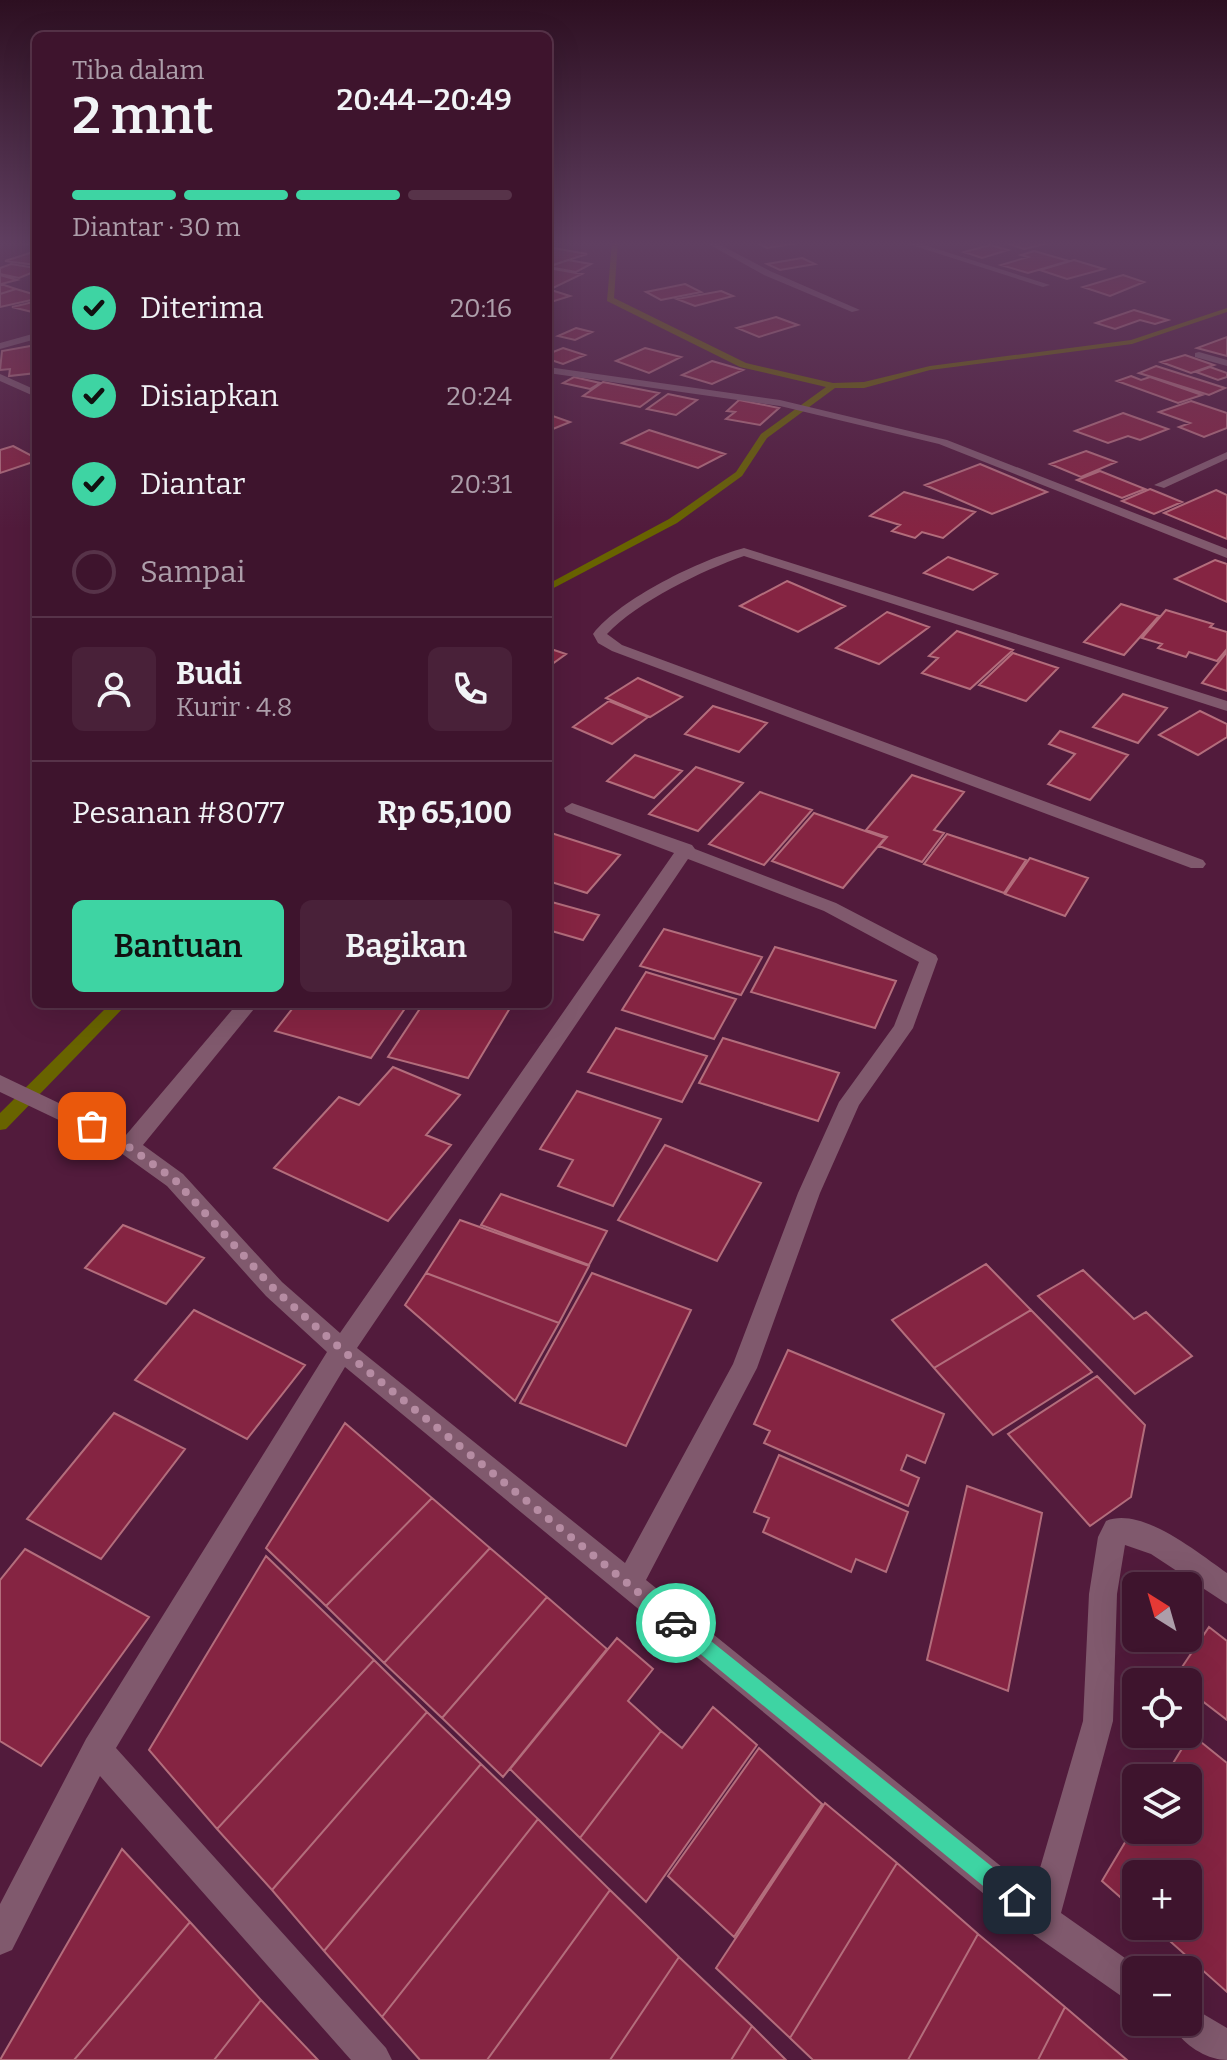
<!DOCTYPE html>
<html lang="id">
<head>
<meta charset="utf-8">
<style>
	:root { --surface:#3e142d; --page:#492139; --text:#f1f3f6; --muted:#ad9eaa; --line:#573349; --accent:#3ed4a3 }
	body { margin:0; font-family:Bitter,serif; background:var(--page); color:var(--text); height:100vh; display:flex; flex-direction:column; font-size:30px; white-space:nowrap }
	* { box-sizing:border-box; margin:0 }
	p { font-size:26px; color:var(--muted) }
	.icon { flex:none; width:44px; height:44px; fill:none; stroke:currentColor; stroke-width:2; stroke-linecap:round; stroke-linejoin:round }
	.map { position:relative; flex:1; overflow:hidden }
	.details { position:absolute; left:32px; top:32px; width:520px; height:976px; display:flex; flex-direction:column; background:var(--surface); border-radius:12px; box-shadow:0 8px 32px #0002,0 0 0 2px var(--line) }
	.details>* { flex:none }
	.needle { width:52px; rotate:323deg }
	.buttons { position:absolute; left:1122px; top:1572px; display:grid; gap:16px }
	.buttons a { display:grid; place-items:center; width:80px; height:80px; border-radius:12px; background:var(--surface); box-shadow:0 8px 32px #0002,0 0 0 2px var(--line); font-size:40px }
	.pin { position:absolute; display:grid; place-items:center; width:68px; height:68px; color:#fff; margin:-34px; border-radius:16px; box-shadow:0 4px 12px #0006 }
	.courier { position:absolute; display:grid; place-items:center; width:80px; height:80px; margin:-40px; border:6px solid #3ed4a3; border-radius:50%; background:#fff; color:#222; box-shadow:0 2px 10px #0007 }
	.summary em { font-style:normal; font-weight:600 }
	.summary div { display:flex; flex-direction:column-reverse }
	.summary { display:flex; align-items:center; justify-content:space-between; height:136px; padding:0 40px }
	h1 { font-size:52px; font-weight:600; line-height:60px }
	.bar { display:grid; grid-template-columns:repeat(4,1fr); gap:12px 8px; align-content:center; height:96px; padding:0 40px }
	.bar i { height:10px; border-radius:6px; background:var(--line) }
	.bar .current { background:var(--accent) }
	.bar p { grid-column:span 4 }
	.line { display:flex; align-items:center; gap:20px; padding:0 40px; border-top:2px solid var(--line) }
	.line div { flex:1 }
	.round { display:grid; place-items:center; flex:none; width:84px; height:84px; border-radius:12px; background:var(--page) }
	ol { padding:0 40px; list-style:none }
	li { display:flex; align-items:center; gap:24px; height:88px }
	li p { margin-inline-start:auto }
	li .icon { padding:8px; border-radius:50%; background:var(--accent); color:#111; stroke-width:4 }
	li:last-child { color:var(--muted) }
	li i { width:44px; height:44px; border:4px solid var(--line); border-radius:50% }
	.button { display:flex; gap:16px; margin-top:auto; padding:16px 40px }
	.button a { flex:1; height:92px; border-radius:12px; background:var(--accent); color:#111; font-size:32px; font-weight:600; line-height:92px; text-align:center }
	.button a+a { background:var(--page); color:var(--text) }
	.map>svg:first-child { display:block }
</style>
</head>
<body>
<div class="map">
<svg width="1227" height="2060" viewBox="0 0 1227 2060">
	<rect width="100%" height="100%" fill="#521b3c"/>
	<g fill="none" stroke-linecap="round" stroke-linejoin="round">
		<path fill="#686300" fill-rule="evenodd" d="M 612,241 L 618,241 L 614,298 L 746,363 L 833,383 L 864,382 L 930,366 L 1131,340 L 1227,308 L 1227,312 L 1132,344 L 930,370 L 864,388 L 835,388 L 767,438 L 742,476 L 677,523 L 548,591 L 548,584 L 669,519 L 736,472 L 761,434 L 826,387 L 740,367 L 607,301 Z
			M 110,1004 L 127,1004 L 6,1129 L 0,1130 L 0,1113 Z"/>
	</g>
	<path fill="#852442" stroke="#b36d7c" stroke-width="2" d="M 753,241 L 795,241 L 798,243 L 767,248 Z
		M 1014,241 L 1035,241 L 1045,244 L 1024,249 L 1006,243 Z
		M 990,245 L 1008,250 L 982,258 L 964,252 Z
		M 548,247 L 587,254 L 553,265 L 548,264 Z
		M 1034,251 L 1069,261 L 1028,273 L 1001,265 L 1028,257 L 1021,255 Z
		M 33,252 L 36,252 L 36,265 L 5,261 Z
		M 802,258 L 815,264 L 780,270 L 767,264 Z
		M 568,260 L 591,264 L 576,272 L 548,267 Z
		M 1074,260 L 1104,269 L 1067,279 L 1040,270 Z
		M 11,264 L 36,268 L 36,271 L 19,278 L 0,274 L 0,268 Z
		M 548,268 L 582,274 L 553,288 L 548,287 Z
		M 0,275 L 17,280 L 1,284 L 16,289 L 0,294 Z
		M 1123,275 L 1144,282 L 1110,296 L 1083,287 Z
		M 685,284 L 701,292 L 661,300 L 646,292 Z
		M 16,289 L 36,295 L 36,299 L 0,307 L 0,294 Z
		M 548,289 L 570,296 L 548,303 Z
		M 721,291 L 733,296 L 695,306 L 677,299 Z
		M 36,301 L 36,313 L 12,307 L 25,304 Z
		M 1134,310 L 1168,320 L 1155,324 L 1140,320 L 1115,329 L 1096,323 Z
		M 776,317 L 798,325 L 759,337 L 737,328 Z
		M 576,328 L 592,332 L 575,340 L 558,336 Z
		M 1227,337 L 1227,356 L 1197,348 Z
		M 36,345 L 36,373 L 9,376 L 10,369 L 0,370 L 2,351 Z
		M 563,348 L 585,355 L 563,364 L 548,359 L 548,354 Z
		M 645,348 L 681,357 L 649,373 L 616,361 Z
		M 1185,355 L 1214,365 L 1191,373 L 1161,362 Z
		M 712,361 L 743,370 L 712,384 L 682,375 Z
		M 1156,366 L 1225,388 L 1209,395 L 1139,373 Z
		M 1210,367 L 1227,373 L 1227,377 L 1218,380 L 1196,372 Z
		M 1131,376 L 1141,380 L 1150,377 L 1202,395 L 1178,403 L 1117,381 Z
		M 574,377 L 600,383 L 590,389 L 563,383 Z
		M 603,382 L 659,393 L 640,407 L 583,396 Z
		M 668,394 L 697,400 L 676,415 L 647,409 Z
		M 739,400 L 779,408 L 760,425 L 726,419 L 735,412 L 727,411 Z
		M 1191,401 L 1227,413 L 1227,428 L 1204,437 L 1179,427 L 1190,423 L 1159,412 Z
		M 1123,413 L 1168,429 L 1140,440 L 1128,436 L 1108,443 L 1075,431 Z
		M 548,415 L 550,415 L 570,422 L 548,431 Z
		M 649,430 L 725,454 L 698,468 L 622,443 Z
		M 13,446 L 36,458 L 36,461 L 0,473 L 0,450 Z
		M 1086,451 L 1116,462 L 1081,477 L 1050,464 Z
		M 980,464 L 1047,492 L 992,514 L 925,485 Z
		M 1100,471 L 1145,489 L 1122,498 L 1077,480 Z
		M 1150,489 L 1182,502 L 1154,514 L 1122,501 Z
		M 1216,490 L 1227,495 L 1227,539 L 1164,513 Z
		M 904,492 L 975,512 L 943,538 L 922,532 L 915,538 L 892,531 L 900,525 L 870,516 Z
		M 948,557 L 997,574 L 973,590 L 924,573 Z
		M 1215,560 L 1227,564 L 1227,602 L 1175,579 Z
		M 787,581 L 845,606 L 798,632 L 740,606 Z
		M 1121,604 L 1159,616 L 1124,655 L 1084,642 Z
		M 1166,610 L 1213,624 L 1210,627 L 1227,632 L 1227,649 L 1217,661 L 1189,652 L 1186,657 L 1158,648 L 1162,644 L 1142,638 Z
		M 887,612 L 929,627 L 879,664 L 836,648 Z
		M 957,631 L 1013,650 L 970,689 L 922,673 L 938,658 L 929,656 Z
		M 548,648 L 566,654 L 548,667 Z
		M 1227,652 L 1227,691 L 1202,683 Z
		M 1013,653 L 1058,668 L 1026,701 L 979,685 Z
		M 638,678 L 682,697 L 650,717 L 606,698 Z
		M 1123,694 L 1167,708 L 1138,743 L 1093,727 Z
		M 609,701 L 648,717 L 612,744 L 573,727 Z
		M 713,706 L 767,723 L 739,752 L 685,734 Z
		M 1200,711 L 1227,724 L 1227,737 L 1198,755 L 1159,735 Z
		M 1060,731 L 1128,755 L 1090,800 L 1048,784 L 1075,754 L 1049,744 Z
		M 635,755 L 682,771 L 654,798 L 607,781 Z
		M 696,767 L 743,783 L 698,831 L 649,814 Z
		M 912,775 L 964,792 L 934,830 L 944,833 L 922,862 L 879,846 L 887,837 L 866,830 Z
		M 760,792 L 812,810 L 764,865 L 709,844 Z
		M 814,813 L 885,838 L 843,888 L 772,861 Z
		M 548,832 L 620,855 L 587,893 L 548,881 Z
		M 947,834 L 1026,860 L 1004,893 L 924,864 Z
		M 1030,858 L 1088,878 L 1065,916 L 1005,894 Z
		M 548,901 L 599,915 L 583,940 L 548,930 Z
		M 664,929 L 762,957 L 741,995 L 640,966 Z
		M 775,947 L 896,981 L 875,1028 L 751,992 Z
		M 646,972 L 736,999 L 714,1039 L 622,1010 Z
		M 296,1004 L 408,1004 L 371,1058 L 275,1031 Z
		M 423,1004 L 496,1004 L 510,1008 L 468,1078 L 388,1057 Z
		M 616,1028 L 707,1056 L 682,1102 L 588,1072 Z
		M 723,1038 L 839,1073 L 818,1121 L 699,1083 Z
		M 393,1067 L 460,1095 L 426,1135 L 451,1145 L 388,1221 L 274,1168 L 339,1097 L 359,1105 Z
		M 577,1091 L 661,1119 L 613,1206 L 558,1186 L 573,1160 L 540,1149 Z
		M 665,1145 L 761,1183 L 717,1261 L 618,1220 Z
		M 501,1194 L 607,1231 L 589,1265 L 481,1225 Z
		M 460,1220 L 589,1266 L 559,1323 L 426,1273 Z
		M 123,1225 L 204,1258 L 166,1304 L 85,1268 Z
		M 986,1264 L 1031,1310 L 934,1368 L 892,1320 Z
		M 1083,1270 L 1134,1319 L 1146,1312 L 1192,1356 L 1135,1394 L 1038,1296 Z
		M 426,1273 L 559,1323 L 515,1401 L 405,1305 Z
		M 592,1273 L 691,1310 L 626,1446 L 520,1403 Z
		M 194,1310 L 305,1365 L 247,1439 L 135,1380 Z
		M 1031,1310 L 1092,1372 L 993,1435 L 934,1368 Z
		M 788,1350 L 944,1414 L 925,1463 L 907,1455 L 901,1470 L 919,1478 L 908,1506 L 764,1443 L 770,1431 L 754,1424 Z
		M 1097,1376 L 1145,1425 L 1131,1497 L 1090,1526 L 1008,1434 Z
		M 114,1413 L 185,1449 L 101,1559 L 27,1519 Z
		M 345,1423 L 432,1498 L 326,1606 L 266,1548 Z
		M 779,1455 L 908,1512 L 886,1572 L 856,1559 L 851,1572 L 763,1532 L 769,1518 L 754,1512 Z
		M 967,1486 L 1042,1513 L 1008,1691 L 927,1660 Z
		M 432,1498 L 490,1548 L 384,1663 L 326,1606 Z
		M 490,1548 L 547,1597 L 442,1718 L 384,1663 Z
		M 25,1549 L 149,1617 L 41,1766 L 0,1741 L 0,1580 Z
		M 266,1556 L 374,1660 L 217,1829 L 149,1750 Z
		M 547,1597 L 607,1649 L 503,1777 L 442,1718 Z
		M 1209,1627 L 1227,1641 L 1227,1720 L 1188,1690 L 1188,1682 L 1174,1679 Z
		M 617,1638 L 653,1669 L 628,1701 L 661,1731 L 580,1838 L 510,1769 Z
		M 374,1660 L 427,1712 L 272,1890 L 217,1829 Z
		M 713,1707 L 757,1745 L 646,1902 L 580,1838 L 661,1731 L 682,1748 Z
		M 427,1712 L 481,1764 L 324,1951 L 272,1890 Z
		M 1191,1734 L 1227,1763 L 1227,1992 L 1153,1926 L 1188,1926 L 1188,1874 L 1136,1874 L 1136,1911 L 1102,1881 L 1136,1824 L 1136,1830 L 1188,1830 L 1188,1778 L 1164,1778 Z
		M 759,1748 L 822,1804 L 734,1937 L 668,1876 Z
		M 481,1764 L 538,1819 L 382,2017 L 324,1951 Z
		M 825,1803 L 897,1863 L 790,2038 L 716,1968 Z
		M 538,1819 L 610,1890 L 487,2060 L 420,2060 L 382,2017 Z
		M 122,1849 L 190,1922 L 74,2060 L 0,2060 Z
		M 897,1863 L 978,1934 L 908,2060 L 813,2060 L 790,2038 Z
		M 610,1890 L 679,1957 L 610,2060 L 487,2060 Z
		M 190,1922 L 261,2000 L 214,2060 L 74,2060 Z
		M 978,1934 L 1065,2007 L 1038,2060 L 908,2060 Z
		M 679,1957 L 752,2026 L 731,2060 L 610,2060 Z
		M 261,2000 L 318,2060 L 214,2060 Z
		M 1065,2007 L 1127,2060 L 1038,2060 Z
		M 752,2026 L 786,2060 L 731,2060 Z"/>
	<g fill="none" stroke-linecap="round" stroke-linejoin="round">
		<path fill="#80596d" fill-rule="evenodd" d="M 18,241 L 36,242 L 36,248 L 19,243 Z
			M 703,241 L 713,241 L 770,271 L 860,310 L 852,312 L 764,275 Z
			M 899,241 L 912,241 L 1050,285 L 1043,287 Z
			M 36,333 L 36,339 L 0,349 L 0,343 Z
			M 1199,352 L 1227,360 L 1227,366 L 1195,357 L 1195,353 Z
			M 548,367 L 780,400 L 947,440 L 1227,549 L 1227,558 L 939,444 L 780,406 L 548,373 Z
			M 0,374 L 36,390 L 36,397 L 0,381 Z
			M 1227,452 L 1227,459 L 1164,488 L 1154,485 Z
			M 744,548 L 1227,701 L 1227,711 L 744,556 C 703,570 637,602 607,634 L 622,645 L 1203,860 L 1206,864 L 1203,868 L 1191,868 L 612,651 L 598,643 L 593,634 C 621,598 700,560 744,548 Z
			M 572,803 L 692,845 L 695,849 L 836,903 L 936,955 L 938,959 L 913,1028 L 859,1105 L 820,1193 L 757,1368 L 646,1580 L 1033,1892 L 1083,1721 L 1089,1594 L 1098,1537 L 1106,1521 C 1142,1506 1198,1553 1227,1573 L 1227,1604 L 1151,1554 L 1125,1545 L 1117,1594 L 1113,1721 L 1061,1913 L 1142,1970 L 1136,1970 L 1136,2003 L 1124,1998 L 1030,1932 L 345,1367 L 116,1748 L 386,2048 L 392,2060 L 351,2060 L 100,1776 L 12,1950 L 0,1955 L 0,1904 L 86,1739 L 327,1352 L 266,1296 L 167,1186 L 121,1153 L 84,1132 L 0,1092 L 0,1075 L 126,1135 L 237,1004 L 258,1004 L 143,1145 L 183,1174 L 282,1282 L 340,1333 L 674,853 L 566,812 L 564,808 ZM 688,859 L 824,911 L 919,962 L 894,1026 L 839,1102 L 798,1193 L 733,1364 L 625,1563 L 357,1348 Z
			M 1188,2005 L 1227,2028 L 1227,2060 C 1205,2060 1179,2042 1171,2022 L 1188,2022 Z"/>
	</g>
	<linearGradient id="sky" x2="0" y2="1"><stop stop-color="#2d0f21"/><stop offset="0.46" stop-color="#603f61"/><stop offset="1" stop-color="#603f61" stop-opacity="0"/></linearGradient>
	<rect width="1227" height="529" fill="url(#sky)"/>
	<path fill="#3ed4a3" d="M 676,1613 L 1025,1893 L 1028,1900 L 1025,1908 L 1017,1911 L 1010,1908 L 670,1629 L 667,1623 L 670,1616 Z"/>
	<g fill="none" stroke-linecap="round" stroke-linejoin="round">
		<path stroke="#b68ca3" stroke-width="8" stroke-dasharray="0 14.4" d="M 92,1126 L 129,1147 L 175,1180 L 274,1289 L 342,1350 L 676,1623"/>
	</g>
</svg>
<div class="buttons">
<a><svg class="needle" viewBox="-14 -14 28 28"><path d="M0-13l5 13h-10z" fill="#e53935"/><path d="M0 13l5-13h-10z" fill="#ad9eaa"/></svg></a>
<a><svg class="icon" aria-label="locate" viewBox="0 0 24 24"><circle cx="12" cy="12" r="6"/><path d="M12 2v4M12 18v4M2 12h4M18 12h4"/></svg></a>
<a><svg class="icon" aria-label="layers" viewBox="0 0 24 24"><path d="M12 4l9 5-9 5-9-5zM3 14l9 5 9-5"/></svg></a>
<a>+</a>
<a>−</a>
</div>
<div class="pin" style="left:92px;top:1126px;background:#ea580c"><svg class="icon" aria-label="bag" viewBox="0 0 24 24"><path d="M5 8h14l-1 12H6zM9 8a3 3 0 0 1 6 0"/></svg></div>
<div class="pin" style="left:1017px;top:1900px;background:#1f2937"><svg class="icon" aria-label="home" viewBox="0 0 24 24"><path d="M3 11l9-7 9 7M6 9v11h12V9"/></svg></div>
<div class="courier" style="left:676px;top:1623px"><svg class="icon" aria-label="car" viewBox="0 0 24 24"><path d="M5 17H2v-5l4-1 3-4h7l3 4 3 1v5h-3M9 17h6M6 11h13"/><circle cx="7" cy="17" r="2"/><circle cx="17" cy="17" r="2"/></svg></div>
<section class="details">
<div class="summary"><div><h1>2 mnt</h1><p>Tiba dalam</p></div><em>20:44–20:49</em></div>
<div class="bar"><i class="current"></i><i class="current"></i><i class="current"></i><i></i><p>Diantar · 30 m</p></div>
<ol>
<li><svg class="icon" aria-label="check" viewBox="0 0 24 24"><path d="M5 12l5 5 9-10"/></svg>Diterima<p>20:16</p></li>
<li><svg class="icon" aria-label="check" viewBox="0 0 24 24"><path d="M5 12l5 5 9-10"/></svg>Disiapkan<p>20:24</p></li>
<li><svg class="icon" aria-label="check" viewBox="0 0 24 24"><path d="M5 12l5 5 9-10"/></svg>Diantar<p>20:31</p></li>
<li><i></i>Sampai</li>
</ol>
<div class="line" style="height:144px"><a class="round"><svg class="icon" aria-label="person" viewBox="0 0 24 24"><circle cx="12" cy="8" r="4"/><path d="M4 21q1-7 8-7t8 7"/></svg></a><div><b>Budi</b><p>Kurir · 4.8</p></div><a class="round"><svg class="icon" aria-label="phone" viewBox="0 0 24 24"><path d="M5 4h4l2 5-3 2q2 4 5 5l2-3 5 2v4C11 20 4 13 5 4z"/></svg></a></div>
<div class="line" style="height:104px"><div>Pesanan #8077</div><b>Rp 65,100</b></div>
<div class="button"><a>Bantuan</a><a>Bagikan</a></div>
</section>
</div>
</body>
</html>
